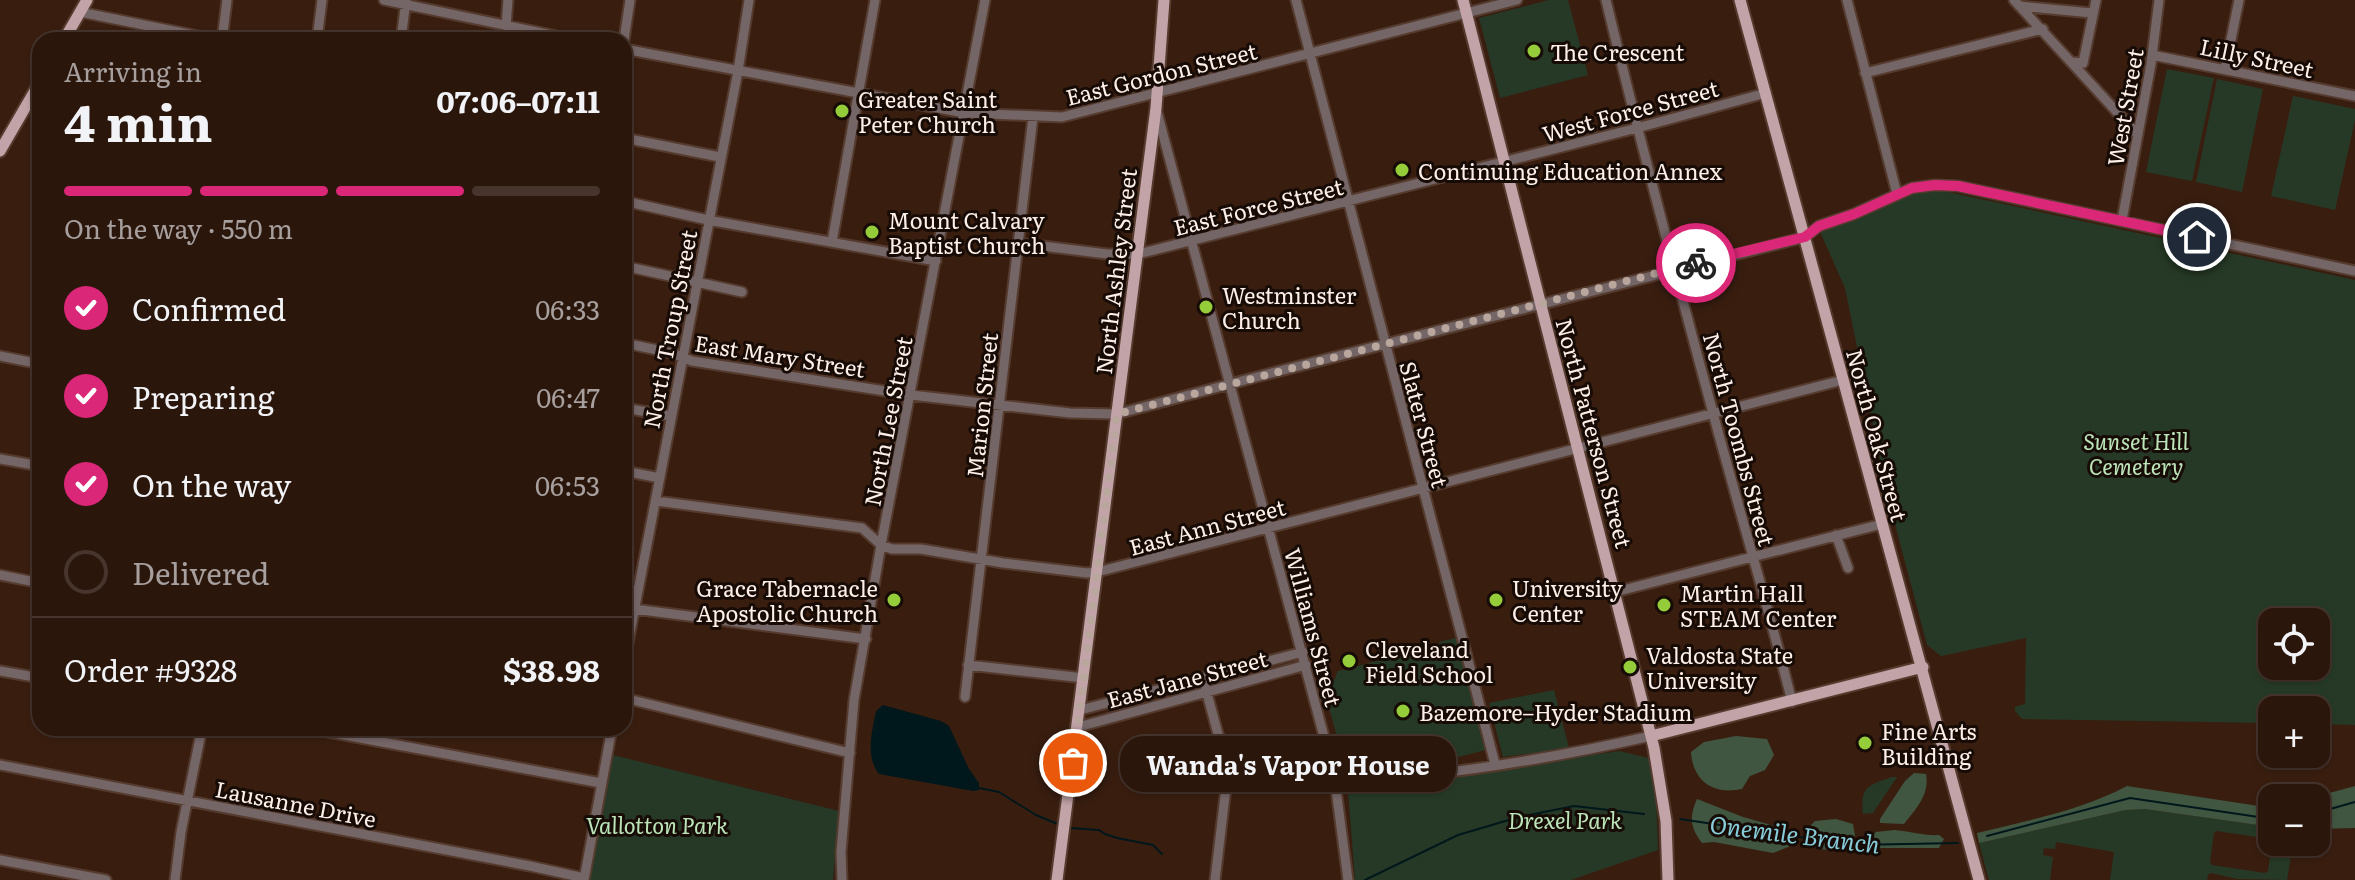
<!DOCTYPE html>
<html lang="en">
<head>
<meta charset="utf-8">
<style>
	:root { --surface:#2b160c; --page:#37231a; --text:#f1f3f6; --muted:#a69f9d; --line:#47352d; --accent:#db2777 }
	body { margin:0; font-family:Literata,serif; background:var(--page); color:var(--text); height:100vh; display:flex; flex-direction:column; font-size:30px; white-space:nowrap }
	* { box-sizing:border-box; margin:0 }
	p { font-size:26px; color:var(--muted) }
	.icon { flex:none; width:44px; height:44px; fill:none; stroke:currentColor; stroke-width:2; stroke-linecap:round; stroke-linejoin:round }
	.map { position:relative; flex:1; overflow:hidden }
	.details { position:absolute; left:32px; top:32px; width:600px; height:704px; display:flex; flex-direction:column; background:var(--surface); border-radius:24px; box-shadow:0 2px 6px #0004,0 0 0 2px var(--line) }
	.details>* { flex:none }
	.controls { position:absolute; left:2258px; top:608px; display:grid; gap:16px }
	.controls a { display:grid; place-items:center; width:72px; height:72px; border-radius:16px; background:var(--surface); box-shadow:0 2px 6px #0004,0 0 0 2px var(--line); font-size:40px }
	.pin { position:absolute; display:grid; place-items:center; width:68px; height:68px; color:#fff; margin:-34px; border:4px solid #fff; border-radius:50%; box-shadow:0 2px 8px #0007 }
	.courier { position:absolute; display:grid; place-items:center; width:80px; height:80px; margin:-40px; border:6px solid #db2777; border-radius:50%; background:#fff; color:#222; box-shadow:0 2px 10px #0007 }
	.bubble { position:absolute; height:56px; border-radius:24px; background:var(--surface); box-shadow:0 2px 6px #0004,0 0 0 2px var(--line); font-size:26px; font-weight:700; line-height:56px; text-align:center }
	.summary em { font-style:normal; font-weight:700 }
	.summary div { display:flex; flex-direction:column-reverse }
	.summary { display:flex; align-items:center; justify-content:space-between; height:136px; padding:0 32px }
	h1 { font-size:52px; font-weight:700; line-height:60px }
	.bar { display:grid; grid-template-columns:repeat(4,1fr); gap:12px 8px; align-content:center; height:96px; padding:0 32px }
	.bar i { height:10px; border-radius:6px; background:var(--line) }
	.bar .on { background:var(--accent) }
	.bar p { grid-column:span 4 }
	.line { display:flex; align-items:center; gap:20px; padding:0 32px; border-top:2px solid var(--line) }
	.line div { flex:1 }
	ol { padding:0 32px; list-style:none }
	li { display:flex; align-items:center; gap:24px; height:88px }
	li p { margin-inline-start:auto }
	li .icon { padding:8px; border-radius:50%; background:var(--accent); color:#fff; stroke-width:4 }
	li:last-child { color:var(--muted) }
	li i { width:44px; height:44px; border:4px solid var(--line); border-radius:50% }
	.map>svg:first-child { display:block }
</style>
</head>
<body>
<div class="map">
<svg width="2355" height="880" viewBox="0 0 2355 880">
	<rect width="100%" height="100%" fill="#391e10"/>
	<path fill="#263926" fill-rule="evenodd" d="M 1549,0 L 1568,0 L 1588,75 L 1500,98 L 1479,18 Z
		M 2167,69 L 2214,78 L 2192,181 L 2146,172 Z
		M 2217,79 L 2263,89 L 2242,192 L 2196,182 Z
		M 2293,96 L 2355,109 L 2355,120 L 2335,210 L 2271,196 Z
		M 1934,189 L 2355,280 L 2355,725 L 2316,724 L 2316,710 L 2272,710 L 2272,723 L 2022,719 L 2015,711 L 2015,707 L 2025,704 L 2026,638 L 1941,656 L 1927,645 L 1887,494 L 1845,288 L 1819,229 L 1913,191 ZM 2272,622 L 2316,622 L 2316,666 L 2272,666 Z
		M 1456,638 L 1486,750 L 1430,764 L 1430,767 L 1417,770 L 1416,769 L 1402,772 L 1400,768 L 1388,771 L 1347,773 L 1323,686 L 1333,683 L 1338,671 L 1385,659 L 1384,654 L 1399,650 L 1401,655 L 1440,646 L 1439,642 Z
		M 1554,690 L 1569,748 L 1503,757 L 1489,703 Z
		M 1619,751 L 1649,758 L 1656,792 L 1658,850 L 1571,880 L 1355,880 L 1348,791 Z
		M 613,755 L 839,811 L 833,880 L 588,880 Z
		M 1891,777 L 1897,777 L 1873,813 L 1863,814 C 1860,786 1868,786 1891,777 Z
		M 2145,809 L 2272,827 L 2272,841 L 2270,839 L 2217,831 L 2214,833 L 2210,862 L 2212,865 L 2265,873 L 2268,871 L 2272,842 L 2315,842 L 2314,845 L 2304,851 L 2292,849 L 2287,880 L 2238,879 L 2211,873 L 2208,875 L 2207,880 L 2110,880 L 2114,852 L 2056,842 L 2055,849 L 2044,848 L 2043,855 L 2053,857 L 2050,880 L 1989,880 L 1979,843 L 2126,810 Z"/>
	<path fill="#415640" d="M 1736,736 L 1767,739 L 1774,755 L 1765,770 L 1750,776 L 1742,789 C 1714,795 1693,782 1691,752 L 1704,742 Z
		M 1914,773 L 1926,774 C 1930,794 1916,809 1904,824 L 1880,823 L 1880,819 L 1905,781 Z
		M 2127,786 L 2272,808 L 2272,827 L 2145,809 L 2126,810 L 1979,843 L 1977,833 C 2028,820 2080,811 2127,786 Z
		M 2355,786 L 2355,828 L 2316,829 L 2316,798 L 2311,798 Z
		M 1697,799 L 1743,817 L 1789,830 L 1793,845 L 1773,853 L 1714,842 L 1702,843 C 1690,827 1689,817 1697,799 Z
		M 1836,819 L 1853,824 L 1855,836 L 1851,850 C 1836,849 1821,852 1808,845 L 1807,829 L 1815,821 Z
		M 1894,830 C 1910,831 1924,836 1939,835 L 1944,839 L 1939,848 L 1876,848 L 1867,841 L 1876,832 Z"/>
	<path fill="#00171c" d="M 883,705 L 941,721 L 949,726 L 969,769 L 979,783 L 979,790 L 973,791 L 879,774 C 865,756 872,732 876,711 Z"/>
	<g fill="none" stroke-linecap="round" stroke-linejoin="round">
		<path stroke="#00171c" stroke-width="2" d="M 979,788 L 999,792 L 1036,815 L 1060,825
			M 2316,813 L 2355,802
			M 1680,819 L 1853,845 L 1958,843
			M 1070,828 L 1099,830 L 1105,834 L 1117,838 L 1153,845 L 1162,854
			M 1987,836 L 2130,798 L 2272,819
			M 1365,880 L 1458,835 L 1519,817 L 1574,806 L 1644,814"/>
		<g stroke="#553b2e" stroke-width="13">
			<path id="minor" d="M 384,0 L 576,40
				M 1296,0 L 1495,764
				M 1606,0 C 1639,138 1676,276 1713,413 C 1739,510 1768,605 1792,702
				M 1847,0 L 1897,194
				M 2014,0 L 2138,135
				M 2019,6 L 2092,13
				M 80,12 L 218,40
				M 506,26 L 508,0
				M 222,40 L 227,0
				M 317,40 L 322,0
				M 401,40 L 406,0
				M 624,40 L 630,0
				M 624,49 L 965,113 L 1062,117 L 1517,0
				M 2152,55 L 2355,96
				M 2072,62 L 2083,63 L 2096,0
				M 2225,69 L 2239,0
				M 1865,73 L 2043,29
				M 1157,112 L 1334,774 L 1348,880
				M 624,138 L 720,157
				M 624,201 L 708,220 L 936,261
				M 2122,220 L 2151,64 L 2159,0
				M 832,242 L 875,0
				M 1018,243 L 1107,254 L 1138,254 L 1637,128 L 1766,93
				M 624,266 L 742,292
				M 624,343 L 672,353 L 692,361 L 911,395 L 1070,413 L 1117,414 L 1264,375 L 1805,237 L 1819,226 L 1854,214 L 1912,188 L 1935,185 L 1958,186 L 2355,271
				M 0,356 L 40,364
				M 624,408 L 671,416
				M 0,459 L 40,466
				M 624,471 L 660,478
				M 656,501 L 862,528 L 881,545 L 892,549 L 921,549 L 1003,563 L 1087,573 L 1097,572 L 1843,380
				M 1836,535 L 1848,568
				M 0,575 L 40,583
				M 624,588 L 638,591
				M 1615,592 L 1882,524
				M 634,609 L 866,639
				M 624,664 L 738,71 L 749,0
				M 968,665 L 1084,678
				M 0,671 L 40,678
				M 1205,686 L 1224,756 L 1227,779 L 1215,880
				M 965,697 L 1033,117
				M 624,698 L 850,753
				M 1080,710 L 1303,652
				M 1078,727 L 1306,665
				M 307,728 L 601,783
				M 0,765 L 530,866 L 584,878
				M 1336,781 C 1440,778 1549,759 1651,736
				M 0,860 L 106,880
				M 175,880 L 181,832 L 202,728
				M 584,880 L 612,728
				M 842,880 L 841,852 L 854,700 L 881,545 L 985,0"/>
		</g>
		<g stroke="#553b2e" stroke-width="15">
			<path id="major" d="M 1463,0 L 1654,748 L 1666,821 L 1668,880
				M 1740,0 L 1979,880
				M 64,40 L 87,0
				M 0,151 L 40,82
				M 1651,736 L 1923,667
				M 1057,880 L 1156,108 L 1164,0"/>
		</g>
		<use href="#minor" stroke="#746567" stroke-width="9"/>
		<use href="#major" stroke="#c2a4a8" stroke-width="11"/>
	</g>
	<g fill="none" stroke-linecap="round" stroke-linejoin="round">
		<path stroke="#b9a69c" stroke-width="8" stroke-dasharray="0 14.4" d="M 1073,763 L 1117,414 L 1696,263"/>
		<path stroke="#db2777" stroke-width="10" d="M 1696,263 L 1805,237 L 1819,226 L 1854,214 L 1912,188 L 1935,185 L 1958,186 L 2197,237"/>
	</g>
	<g fill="#95cc3a" stroke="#170b06" stroke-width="3">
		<circle cx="1534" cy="51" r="8"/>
		<circle cx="842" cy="111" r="8"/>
		<circle cx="1402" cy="170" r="8"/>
		<circle cx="872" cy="232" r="8"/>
		<circle cx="1206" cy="307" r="8"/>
		<circle cx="894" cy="600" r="8"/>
		<circle cx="1496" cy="600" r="8"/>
		<circle cx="1664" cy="605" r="8"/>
		<circle cx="1349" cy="661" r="8"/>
		<circle cx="1630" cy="667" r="8"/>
		<circle cx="1403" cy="711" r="8"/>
		<circle cx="1865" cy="743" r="8"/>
	</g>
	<g text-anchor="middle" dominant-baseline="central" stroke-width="6" stroke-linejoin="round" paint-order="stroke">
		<g font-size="22" fill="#feefe8" stroke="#170b06" text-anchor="start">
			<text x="1550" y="51">The Crescent</text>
			<text x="858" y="98">Greater Saint<tspan x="858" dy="25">Peter Church</tspan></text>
			<text x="1418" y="170">Continuing Education Annex</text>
			<text x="888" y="219">Mount Calvary<tspan x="888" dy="25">Baptist Church</tspan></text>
			<text x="1222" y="294">Westminster<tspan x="1222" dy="25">Church</tspan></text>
			<text x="878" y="587" text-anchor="end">Grace Tabernacle<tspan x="878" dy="25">Apostolic Church</tspan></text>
			<text x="1512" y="587">University<tspan x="1512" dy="25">Center</tspan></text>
			<text x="1680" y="592">Martin Hall<tspan x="1680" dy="25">STEAM Center</tspan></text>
			<text x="1365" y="648">Cleveland<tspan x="1365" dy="25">Field School</tspan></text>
			<text x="1646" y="654">Valdosta State<tspan x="1646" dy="25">University</tspan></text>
			<text x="1419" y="711">Bazemore–Hyder Stadium</text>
			<text x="1881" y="730">Fine Arts<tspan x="1881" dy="25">Building</tspan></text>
		</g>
		<g font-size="22" fill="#feefe8" stroke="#170b06">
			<text transform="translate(2257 57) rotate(12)">Lilly Street</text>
			<text transform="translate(1161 73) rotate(-14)">East Gordon Street</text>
			<text transform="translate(2124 107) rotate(-80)">West Street</text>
			<text transform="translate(1630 110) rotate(-15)">West Force Street</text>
			<text transform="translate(1258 206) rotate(-14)">East Force Street</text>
			<text transform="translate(1115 271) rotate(-83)">North Ashley Street</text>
			<text transform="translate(669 329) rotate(-79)">North Troup Street</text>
			<text transform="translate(780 355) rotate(9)">East Mary Street</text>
			<text transform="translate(981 405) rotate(-84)">Marion Street</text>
			<text transform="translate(887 421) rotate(-79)">North Lee Street</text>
			<text transform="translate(1425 424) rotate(75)">Slater Street</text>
			<text transform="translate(1595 433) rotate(75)">North Patterson Street</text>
			<text transform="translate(1878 435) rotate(75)">North Oak Street</text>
			<text transform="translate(1740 439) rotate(75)">North Toombs Street</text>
			<text transform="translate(1207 526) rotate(-15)">East Ann Street</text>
			<text transform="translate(1314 627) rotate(75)">Williams Street</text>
			<text transform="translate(1187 678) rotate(-15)">East Jane Street</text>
			<text transform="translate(296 803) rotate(11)">Lausanne Drive</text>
		</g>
		<g font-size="22" font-style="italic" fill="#bce6ba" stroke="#170b06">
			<text x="2136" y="440">Sunset Hill<tspan x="2136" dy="25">Cemetery</tspan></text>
			<text x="1565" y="819">Drexel Park</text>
			<text x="657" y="824">Vallotton Park</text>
		</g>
		<g font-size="24" font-style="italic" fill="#86ccda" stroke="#170b06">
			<text transform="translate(1795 833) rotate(7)">Onemile Branch</text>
		</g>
	</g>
</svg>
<div class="controls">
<a><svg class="icon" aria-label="locate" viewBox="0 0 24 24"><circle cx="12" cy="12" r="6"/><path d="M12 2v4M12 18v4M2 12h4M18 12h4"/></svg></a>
<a>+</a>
<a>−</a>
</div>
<div class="pin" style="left:1073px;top:763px;background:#ea580c"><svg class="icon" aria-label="bag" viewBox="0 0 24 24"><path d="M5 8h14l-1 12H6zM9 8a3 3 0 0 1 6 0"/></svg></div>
<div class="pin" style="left:2197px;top:237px;background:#1f2937"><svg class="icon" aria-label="home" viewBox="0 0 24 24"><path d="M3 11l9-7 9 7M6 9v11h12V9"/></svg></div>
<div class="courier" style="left:1696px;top:263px"><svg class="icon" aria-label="bike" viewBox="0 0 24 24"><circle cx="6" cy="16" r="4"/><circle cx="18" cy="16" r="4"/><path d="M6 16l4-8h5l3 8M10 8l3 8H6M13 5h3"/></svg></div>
<div class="bubble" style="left:1120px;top:736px;width:336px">Wanda's Vapor House</div>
<section class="details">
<div class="summary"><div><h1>4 min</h1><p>Arriving in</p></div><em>07:06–07:11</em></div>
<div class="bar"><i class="on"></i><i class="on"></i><i class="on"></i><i></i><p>On the way · 550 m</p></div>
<ol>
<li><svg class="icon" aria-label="check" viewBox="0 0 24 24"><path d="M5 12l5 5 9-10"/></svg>Confirmed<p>06:33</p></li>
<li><svg class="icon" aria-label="check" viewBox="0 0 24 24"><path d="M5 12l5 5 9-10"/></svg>Preparing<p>06:47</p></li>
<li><svg class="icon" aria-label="check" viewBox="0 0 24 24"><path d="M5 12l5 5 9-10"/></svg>On the way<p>06:53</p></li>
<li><i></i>Delivered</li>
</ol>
<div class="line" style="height:104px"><div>Order #9328</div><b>$38.98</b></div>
</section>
</div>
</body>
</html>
